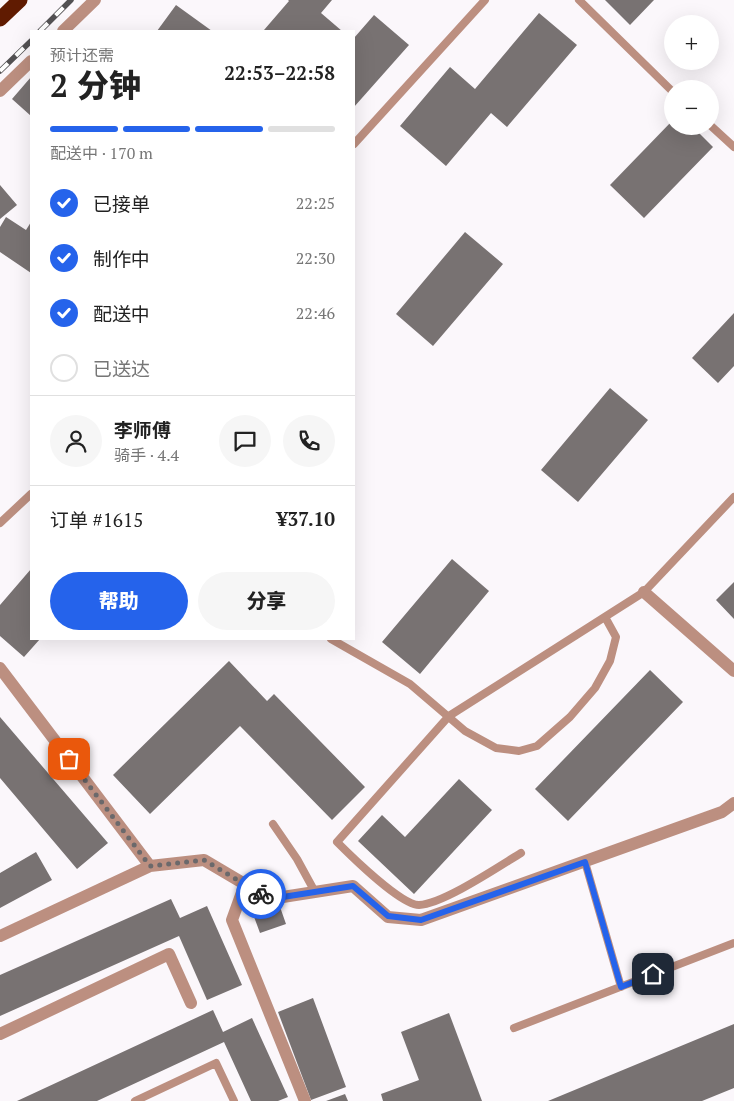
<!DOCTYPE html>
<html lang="zh">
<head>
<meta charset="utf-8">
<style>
	:root { --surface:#fff; --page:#f6f6f6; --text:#222; --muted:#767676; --line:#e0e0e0; --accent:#2563eb }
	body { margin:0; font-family:"PT Serif","Noto Sans SC",serif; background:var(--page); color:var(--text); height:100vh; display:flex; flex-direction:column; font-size:19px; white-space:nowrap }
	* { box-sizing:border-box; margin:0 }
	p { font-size:16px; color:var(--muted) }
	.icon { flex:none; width:28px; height:28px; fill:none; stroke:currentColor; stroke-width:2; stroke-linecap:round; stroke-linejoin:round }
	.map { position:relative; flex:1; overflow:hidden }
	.side { position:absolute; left:30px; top:30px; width:325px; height:610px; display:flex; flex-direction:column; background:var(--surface); border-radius:0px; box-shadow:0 5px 20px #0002 }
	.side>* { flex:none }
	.controls { position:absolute; left:664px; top:15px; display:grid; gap:10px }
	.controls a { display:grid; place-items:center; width:55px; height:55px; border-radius:50%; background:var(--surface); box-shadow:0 5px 20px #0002; font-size:25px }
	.pin { position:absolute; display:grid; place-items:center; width:42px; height:42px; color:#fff; margin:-21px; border-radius:10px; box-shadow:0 2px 8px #0006 }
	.courier { position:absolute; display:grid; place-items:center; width:50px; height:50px; margin:-25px; border:4px solid #2563eb; border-radius:50%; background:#fff; color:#222; box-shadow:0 1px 6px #0007 }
	.head em { font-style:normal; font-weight:800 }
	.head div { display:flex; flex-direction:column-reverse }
	.head { display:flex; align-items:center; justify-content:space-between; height:85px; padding:0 20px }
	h1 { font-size:32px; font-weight:800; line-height:38px }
	.bar { display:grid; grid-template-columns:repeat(4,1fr); gap:8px 5px; align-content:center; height:60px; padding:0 20px }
	.bar i { height:6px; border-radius:4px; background:var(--line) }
	.bar .on { background:var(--accent) }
	.bar p { grid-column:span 4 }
	.line { display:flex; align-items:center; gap:12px; padding:0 20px; border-top:1px solid var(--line) }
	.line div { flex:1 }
	.round { display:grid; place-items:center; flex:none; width:52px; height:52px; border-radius:26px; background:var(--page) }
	ol { padding:0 20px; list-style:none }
	li { display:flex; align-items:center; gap:15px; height:55px }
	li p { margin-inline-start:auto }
	li .icon { padding:5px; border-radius:50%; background:var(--accent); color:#fff; stroke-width:4 }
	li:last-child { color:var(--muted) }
	li i { width:28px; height:28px; border:2px solid var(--line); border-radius:50% }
	.button { display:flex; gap:10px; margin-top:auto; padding:10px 20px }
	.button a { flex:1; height:58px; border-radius:30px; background:var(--accent); color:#fff; font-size:20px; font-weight:800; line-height:58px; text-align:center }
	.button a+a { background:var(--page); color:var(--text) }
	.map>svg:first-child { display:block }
</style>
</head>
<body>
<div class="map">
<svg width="734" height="1101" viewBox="0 0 734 1101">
	<rect width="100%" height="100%" fill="#fbf7fb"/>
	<path fill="#787272" d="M 288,0 L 332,0 L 321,13 L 342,31 L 266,31 L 264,30 L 289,1 Z
		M 605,0 L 654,0 L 630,25 Z
		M 176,5 L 212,31 L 157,31 Z
		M 539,13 L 577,45 L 507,127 L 491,113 L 446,166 L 400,126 L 450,67 L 475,89 Z
		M 374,15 L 409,45 L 354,107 L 354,38 Z
		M 31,77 L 31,116 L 12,99 Z
		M 672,121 L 672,126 L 692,126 L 713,147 L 644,218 L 610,185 Z
		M 0,185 L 17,205 L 0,219 Z
		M 6,217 L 26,230 L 31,222 L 31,273 L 0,252 L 0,227 Z
		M 465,232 L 503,264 L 433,346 L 396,314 Z
		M 734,313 L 734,366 L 718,383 L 692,358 Z
		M 610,388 L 648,420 L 578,502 L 541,470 Z
		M 452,559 L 489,591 L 420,674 L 382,642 Z
		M 31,569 L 31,639 L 40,639 L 24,657 L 0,636 L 0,605 Z
		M 734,582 L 734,619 L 716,600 Z
		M 229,661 L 267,701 L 274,694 L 365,787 L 332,820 L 240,726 L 150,814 L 113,775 Z
		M 650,670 L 683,702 L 568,821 L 535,789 Z
		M 0,717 L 108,843 L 77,869 L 0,778 Z
		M 459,779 L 492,810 L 414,894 L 358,841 L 382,815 L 405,837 Z
		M 36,852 L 52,880 L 0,908 L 0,873 Z
		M 171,899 L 180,918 L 207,906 L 242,985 L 207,1000 L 179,936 L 0,1016 L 0,975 Z
		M 279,904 L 286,924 L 260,933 L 253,914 Z
		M 313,998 L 346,1087 L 311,1100 L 278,1012 Z
		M 213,1010 L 223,1032 L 252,1018 L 288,1097 L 278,1101 L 251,1101 L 224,1042 L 97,1101 L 17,1101 Z
		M 449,1013 L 482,1101 L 383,1101 L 381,1094 L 419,1080 L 401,1032 Z
		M 734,1024 L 734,1088 L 702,1101 L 548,1101 Z
		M 345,1094 L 348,1101 L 326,1101 Z"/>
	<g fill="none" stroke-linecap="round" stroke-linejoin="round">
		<path stroke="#bc8f80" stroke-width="8" d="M 579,0 L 672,91
			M 710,125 L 734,147
			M 354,144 L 485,0
			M 0,523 L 31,494
			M 331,639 L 410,684 L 465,731 L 496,748 L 519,751 L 537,746 L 570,717 L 595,688 L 610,661 L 616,637 L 605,617
			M 273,824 L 297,859 L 315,892
			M 521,853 C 498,867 443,904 419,905 C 401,905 351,856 337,842 L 449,716 L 644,592 L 734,497
			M 585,862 L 621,987
			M 514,1028 L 734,943
			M 135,1101 L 216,1063 L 234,1101"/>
		<path stroke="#bc8f80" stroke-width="12" d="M 63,31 L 95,0
			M 0,91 L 31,61
			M 644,592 L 734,671
			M 0,668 L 150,866
			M 245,884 L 232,920 L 305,1101
			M 0,936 L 150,866 L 204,860 L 270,899 L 353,886 L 388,917 L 421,920 L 722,812 L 734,803
			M 0,1034 L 169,954 L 191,1003"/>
		<path stroke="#601b01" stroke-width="15" d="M 0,19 L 20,0"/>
		<g stroke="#535153" stroke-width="5.5">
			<path id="rail" d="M 40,31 L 71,0
				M 0,71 L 31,41"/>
		</g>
		<use href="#rail" stroke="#fff" stroke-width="4" stroke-dasharray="11" stroke-linecap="butt"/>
	</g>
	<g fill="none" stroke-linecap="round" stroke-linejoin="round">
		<path stroke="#6b696b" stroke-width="5" stroke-dasharray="0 9" d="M 69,759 L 150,866 L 204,860 L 261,894"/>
		<path stroke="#2563eb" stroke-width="6" d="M 261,894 L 270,899 L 353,886 L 388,916 L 421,920 L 585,862 L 621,987 L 653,974"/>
	</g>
</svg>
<div class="controls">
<a>+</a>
<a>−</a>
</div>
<div class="pin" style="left:69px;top:759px;background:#ea580c"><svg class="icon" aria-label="bag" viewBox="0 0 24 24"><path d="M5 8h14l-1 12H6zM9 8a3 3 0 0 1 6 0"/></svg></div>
<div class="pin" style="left:653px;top:974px;background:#1f2937"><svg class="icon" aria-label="home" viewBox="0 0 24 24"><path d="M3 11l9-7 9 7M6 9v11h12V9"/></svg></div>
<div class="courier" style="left:261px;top:894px"><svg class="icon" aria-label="bike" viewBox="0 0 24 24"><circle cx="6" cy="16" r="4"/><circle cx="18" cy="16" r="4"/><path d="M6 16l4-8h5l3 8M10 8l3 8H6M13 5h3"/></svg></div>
<section class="side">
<div class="head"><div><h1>2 分钟</h1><p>预计还需</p></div><em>22:53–22:58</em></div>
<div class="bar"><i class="on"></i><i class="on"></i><i class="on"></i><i></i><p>配送中 · 170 m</p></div>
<ol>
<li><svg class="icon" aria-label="check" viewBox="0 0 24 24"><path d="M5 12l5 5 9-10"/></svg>已接单<p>22:25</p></li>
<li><svg class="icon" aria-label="check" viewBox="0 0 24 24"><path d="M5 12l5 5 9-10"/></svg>制作中<p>22:30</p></li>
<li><svg class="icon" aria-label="check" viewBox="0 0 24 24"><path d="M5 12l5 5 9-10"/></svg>配送中<p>22:46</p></li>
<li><i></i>已送达</li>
</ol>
<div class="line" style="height:90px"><a class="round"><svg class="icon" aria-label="person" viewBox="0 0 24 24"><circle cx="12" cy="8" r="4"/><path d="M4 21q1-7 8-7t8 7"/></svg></a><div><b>李师傅</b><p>骑手 · 4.4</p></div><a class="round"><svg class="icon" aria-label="chat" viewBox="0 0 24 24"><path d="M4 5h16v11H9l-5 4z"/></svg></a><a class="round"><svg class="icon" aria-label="phone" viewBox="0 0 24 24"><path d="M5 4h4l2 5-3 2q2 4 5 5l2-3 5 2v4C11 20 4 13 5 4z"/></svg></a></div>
<div class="line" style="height:65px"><div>订单 #1615</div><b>¥37.10</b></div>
<div class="button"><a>帮助</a><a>分享</a></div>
</section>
</div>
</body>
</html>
